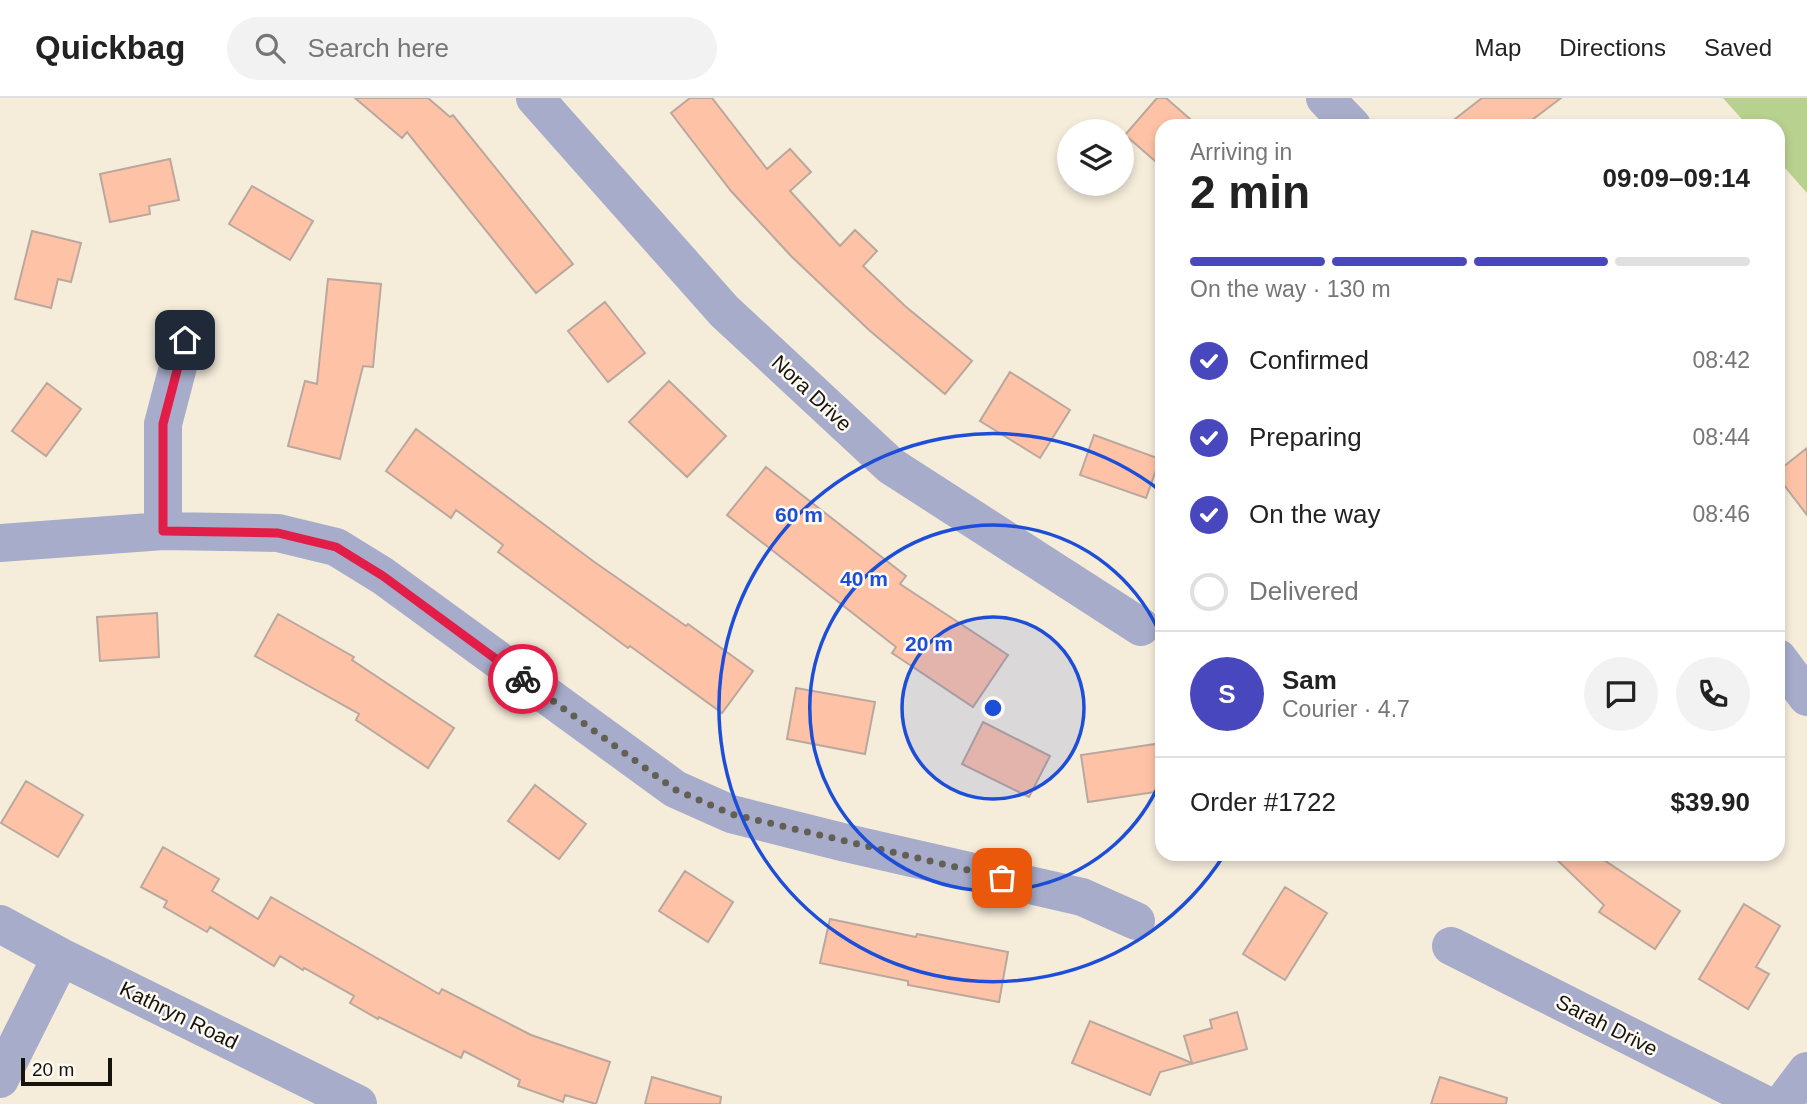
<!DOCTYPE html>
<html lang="en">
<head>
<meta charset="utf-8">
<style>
	:root { --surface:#fff; --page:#f2f2f2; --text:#222; --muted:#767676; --line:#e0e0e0; --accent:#4947bd }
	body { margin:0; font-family:Helvetica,sans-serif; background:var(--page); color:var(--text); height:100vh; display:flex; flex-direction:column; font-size:26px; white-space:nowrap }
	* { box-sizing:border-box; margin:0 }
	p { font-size:23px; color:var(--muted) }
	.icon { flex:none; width:38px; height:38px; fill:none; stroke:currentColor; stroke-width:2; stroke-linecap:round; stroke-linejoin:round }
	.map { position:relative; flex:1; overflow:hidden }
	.panel { position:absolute; left:1155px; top:21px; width:630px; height:742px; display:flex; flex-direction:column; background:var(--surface); border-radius:21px; box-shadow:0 4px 10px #0003 }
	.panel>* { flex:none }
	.tools { position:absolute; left:1057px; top:21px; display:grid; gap:14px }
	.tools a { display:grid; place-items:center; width:77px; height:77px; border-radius:50%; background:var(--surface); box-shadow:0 4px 10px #0003; font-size:35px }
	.scale { position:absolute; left:21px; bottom:18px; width:91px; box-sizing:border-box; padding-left:7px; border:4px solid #16130c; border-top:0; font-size:19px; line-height:24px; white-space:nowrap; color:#16130c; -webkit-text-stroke:5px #fdfaf3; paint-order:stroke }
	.pin { position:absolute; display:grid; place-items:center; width:60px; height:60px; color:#fff; margin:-30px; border-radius:14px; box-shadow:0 4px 10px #0006 }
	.courier { position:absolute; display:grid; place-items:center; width:70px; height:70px; margin:-35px; border:5px solid #e11d48; border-radius:50%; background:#fff; color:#222; box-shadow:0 2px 9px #0007 }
	.headline em { font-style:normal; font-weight:700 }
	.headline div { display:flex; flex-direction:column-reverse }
	.headline { display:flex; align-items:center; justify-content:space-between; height:119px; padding:0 35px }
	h1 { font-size:46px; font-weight:700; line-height:52px }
	.bar { display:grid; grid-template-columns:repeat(4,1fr); gap:10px 7px; align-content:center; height:84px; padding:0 35px }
	.bar i { height:9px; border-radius:5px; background:var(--line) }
	.bar .on { background:var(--accent) }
	.bar p { grid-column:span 4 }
	.line { display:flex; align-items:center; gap:18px; padding:0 35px; border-top:2px solid var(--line) }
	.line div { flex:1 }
	.round { display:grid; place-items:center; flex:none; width:74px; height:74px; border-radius:37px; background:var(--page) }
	ol { padding:0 35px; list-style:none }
	li { display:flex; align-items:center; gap:21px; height:77px }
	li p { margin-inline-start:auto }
	li .icon { padding:7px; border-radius:50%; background:var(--accent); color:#fff; stroke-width:4 }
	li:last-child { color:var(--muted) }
	li i { width:38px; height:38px; border:4px solid var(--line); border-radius:50% }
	header { display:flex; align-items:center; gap:42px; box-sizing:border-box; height:98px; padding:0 35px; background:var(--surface); border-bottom:2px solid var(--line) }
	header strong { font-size:33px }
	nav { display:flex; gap:38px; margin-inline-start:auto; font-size:24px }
	.search { width:490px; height:63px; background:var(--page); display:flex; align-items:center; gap:18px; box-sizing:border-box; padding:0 24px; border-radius:38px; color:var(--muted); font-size:26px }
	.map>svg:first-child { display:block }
</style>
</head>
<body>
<header>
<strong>Quickbag</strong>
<div class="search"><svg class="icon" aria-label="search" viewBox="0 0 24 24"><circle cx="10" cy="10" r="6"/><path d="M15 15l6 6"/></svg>Search here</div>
<nav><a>Map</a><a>Directions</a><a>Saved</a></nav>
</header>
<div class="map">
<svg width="1807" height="1006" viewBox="0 0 1807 1006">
	<rect width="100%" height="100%" fill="#f5ecda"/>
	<path fill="#b8d18f" d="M 1723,0 L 1807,0 L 1807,95 L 1778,62 L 1778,28 L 1748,28 Z"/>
	<path fill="#fec3a7" stroke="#baa79e" stroke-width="2" d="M 355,0 L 428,0 L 450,19 L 453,17 L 573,166 L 536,195 L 407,34 L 402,40 Z
		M 690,0 L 712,0 L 767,71 L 790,51 L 811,74 L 790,93 L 840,148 L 855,132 L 877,153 L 863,168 L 905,208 L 972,263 L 945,296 L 869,232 L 791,158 L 731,93 L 671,15 Z
		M 1157,0 L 1166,0 L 1198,28 L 1162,28 L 1162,69 L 1125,37 Z
		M 1482,0 L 1561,0 L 1524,28 L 1446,28 Z
		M 170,61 L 179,102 L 149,108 L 150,116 L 110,124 L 100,76 Z
		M 252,88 L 313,123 L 290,162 L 229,126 Z
		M 32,133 L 81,145 L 71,184 L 58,181 L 51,210 L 15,201 Z
		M 328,181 L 381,186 L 373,269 L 363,268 L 340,361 L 288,348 L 305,283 L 317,286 Z
		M 605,204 L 645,255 L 608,284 L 568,233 Z
		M 1010,274 L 1070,312 L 1040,360 L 980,323 Z
		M 669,283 L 726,338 L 687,379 L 629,324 Z
		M 47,285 L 81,311 L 46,358 L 12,333 Z
		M 416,331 L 593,463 L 686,528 L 688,526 L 753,573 L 722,615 L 630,548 L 628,550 L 498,454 L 503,447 L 456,412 L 451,420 L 386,373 Z
		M 1094,337 L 1160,361 L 1146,400 L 1080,377 Z
		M 1807,350 L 1807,417 L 1778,379 L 1778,373 Z
		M 766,369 L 906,478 L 900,486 L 1008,557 L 973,609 L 892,555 L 896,549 L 727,417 Z
		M 157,515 L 159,559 L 100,563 L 97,519 Z
		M 278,516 L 354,559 L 352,562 L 454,630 L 428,670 L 356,622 L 359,616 L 255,558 Z
		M 796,590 L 875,604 L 865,656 L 787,641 Z
		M 983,624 L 1050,658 L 1029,699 L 962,666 Z
		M 1162,645 L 1162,693 L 1088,704 L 1081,657 Z
		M 26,683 L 83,717 L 58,759 L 1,725 Z
		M 535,687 L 586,726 L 559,761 L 508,723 Z
		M 163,749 L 219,781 L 212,793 L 258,821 L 271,799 L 439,896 L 442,891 L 531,937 L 610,964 L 596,1006 L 565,997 L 563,1004 L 518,988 L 520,982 L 464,953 L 461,960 L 379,919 L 378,921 L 350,905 L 354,898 L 304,870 L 303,872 L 280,858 L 274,868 L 210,829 L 207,834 L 164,809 L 167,803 L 141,789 Z
		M 1551,756 L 1595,756 L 1680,813 L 1655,851 L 1599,814 L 1604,807 Z
		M 685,773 L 733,804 L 708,844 L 659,813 Z
		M 1285,789 L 1327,815 L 1285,882 L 1243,856 Z
		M 1744,806 L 1780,828 L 1756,869 L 1769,876 L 1748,911 L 1699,881 Z
		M 830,821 L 916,839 L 917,836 L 1008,854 L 999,904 L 908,887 L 908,883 L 820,865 Z
		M 1237,914 L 1247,951 L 1160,974 L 1150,997 L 1072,965 L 1090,923 L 1192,965 L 1184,938 L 1212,930 L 1210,922 Z
		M 652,979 L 721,999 L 720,1006 L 645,1006 Z
		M 1440,979 L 1507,1000 L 1506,1006 L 1431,1006 Z"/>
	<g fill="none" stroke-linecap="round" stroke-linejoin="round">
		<path stroke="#a6acca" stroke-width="38" d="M 535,0 L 724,213 L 891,368 L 1141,529
			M 1325,0 L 1352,28
			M 163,433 L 163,326 L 185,242
			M 0,445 L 163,433 L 278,435 L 336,449 L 383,478 L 675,691 L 731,716 L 842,744 L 1082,799 L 1136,823
			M 1778,560 L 1807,599
			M 0,826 L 61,859 L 358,1006
			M 1451,848 L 1764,1006
			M 0,981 L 61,859
			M 1782,1006 L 1807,973"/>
	</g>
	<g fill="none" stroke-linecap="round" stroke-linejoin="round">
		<path stroke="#645f54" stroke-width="7" stroke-dasharray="0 12.6" d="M 523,581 L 674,691 L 731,716 L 1002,780"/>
		<path stroke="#e11d48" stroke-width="9" d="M 185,242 L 163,326 L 163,433 L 278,435 L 336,449 L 383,478 L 523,581"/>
	</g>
	<circle cx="993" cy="610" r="91" fill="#1d4ed8" fill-opacity=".12"/>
	<g fill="none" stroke="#1d4ed8" stroke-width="3.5">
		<circle cx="993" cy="610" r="91"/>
		<path d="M1161 682A183 183 0 1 1 1161 538"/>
		<path d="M1224 757A274 274 0 1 1 1162 394"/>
	</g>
	<g text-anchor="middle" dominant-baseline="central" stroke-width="5" stroke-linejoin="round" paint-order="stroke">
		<g font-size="21" fill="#16130c" stroke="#fdfaf3">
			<text transform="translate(812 295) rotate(43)">Nora Drive</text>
			<text transform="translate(179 917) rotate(26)">Kathryn Road</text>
			<text transform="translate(1607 927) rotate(27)">Sarah Drive</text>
		</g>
	</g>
	<circle cx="993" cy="610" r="10" fill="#1d4ed8" stroke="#fdfaf3" stroke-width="3.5"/>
	<g font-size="21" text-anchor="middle" font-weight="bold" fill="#1d4ed8" stroke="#fdfaf3" stroke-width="5" stroke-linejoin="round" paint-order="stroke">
		<text x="799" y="424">60 m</text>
		<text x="864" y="488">40 m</text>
		<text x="929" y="553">20 m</text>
	</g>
</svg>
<div class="tools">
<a><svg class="icon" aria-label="layers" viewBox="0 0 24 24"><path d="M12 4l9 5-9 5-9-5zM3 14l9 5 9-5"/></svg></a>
</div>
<div class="scale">20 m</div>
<div class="pin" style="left:1002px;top:780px;background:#ea580c"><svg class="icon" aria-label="bag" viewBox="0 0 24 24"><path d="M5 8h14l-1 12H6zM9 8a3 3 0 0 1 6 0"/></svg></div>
<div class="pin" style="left:185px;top:242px;background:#1f2937"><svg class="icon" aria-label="home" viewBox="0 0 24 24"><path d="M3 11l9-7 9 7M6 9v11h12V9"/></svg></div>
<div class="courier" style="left:523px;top:581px"><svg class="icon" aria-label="bike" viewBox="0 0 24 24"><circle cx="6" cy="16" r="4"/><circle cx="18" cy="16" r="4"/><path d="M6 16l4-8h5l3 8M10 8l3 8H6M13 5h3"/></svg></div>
<section class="panel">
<div class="headline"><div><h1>2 min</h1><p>Arriving in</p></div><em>09:09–09:14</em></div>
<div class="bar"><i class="on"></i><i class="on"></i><i class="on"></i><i></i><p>On the way · 130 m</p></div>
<ol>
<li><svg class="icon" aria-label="check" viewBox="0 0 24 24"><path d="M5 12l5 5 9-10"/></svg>Confirmed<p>08:42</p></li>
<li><svg class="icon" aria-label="check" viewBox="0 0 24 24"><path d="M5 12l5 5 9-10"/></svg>Preparing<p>08:44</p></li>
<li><svg class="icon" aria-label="check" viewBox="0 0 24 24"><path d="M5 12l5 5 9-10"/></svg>On the way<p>08:46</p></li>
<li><i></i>Delivered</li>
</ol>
<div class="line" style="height:126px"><b class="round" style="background:var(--accent);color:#fff">S</b><div><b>Sam</b><p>Courier · 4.7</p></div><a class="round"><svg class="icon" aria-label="chat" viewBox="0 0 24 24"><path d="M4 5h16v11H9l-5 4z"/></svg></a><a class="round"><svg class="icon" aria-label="phone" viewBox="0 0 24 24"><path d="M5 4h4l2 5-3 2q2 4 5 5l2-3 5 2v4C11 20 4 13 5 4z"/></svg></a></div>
<div class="line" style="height:91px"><div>Order #1722</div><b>$39.90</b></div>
</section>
</div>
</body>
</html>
